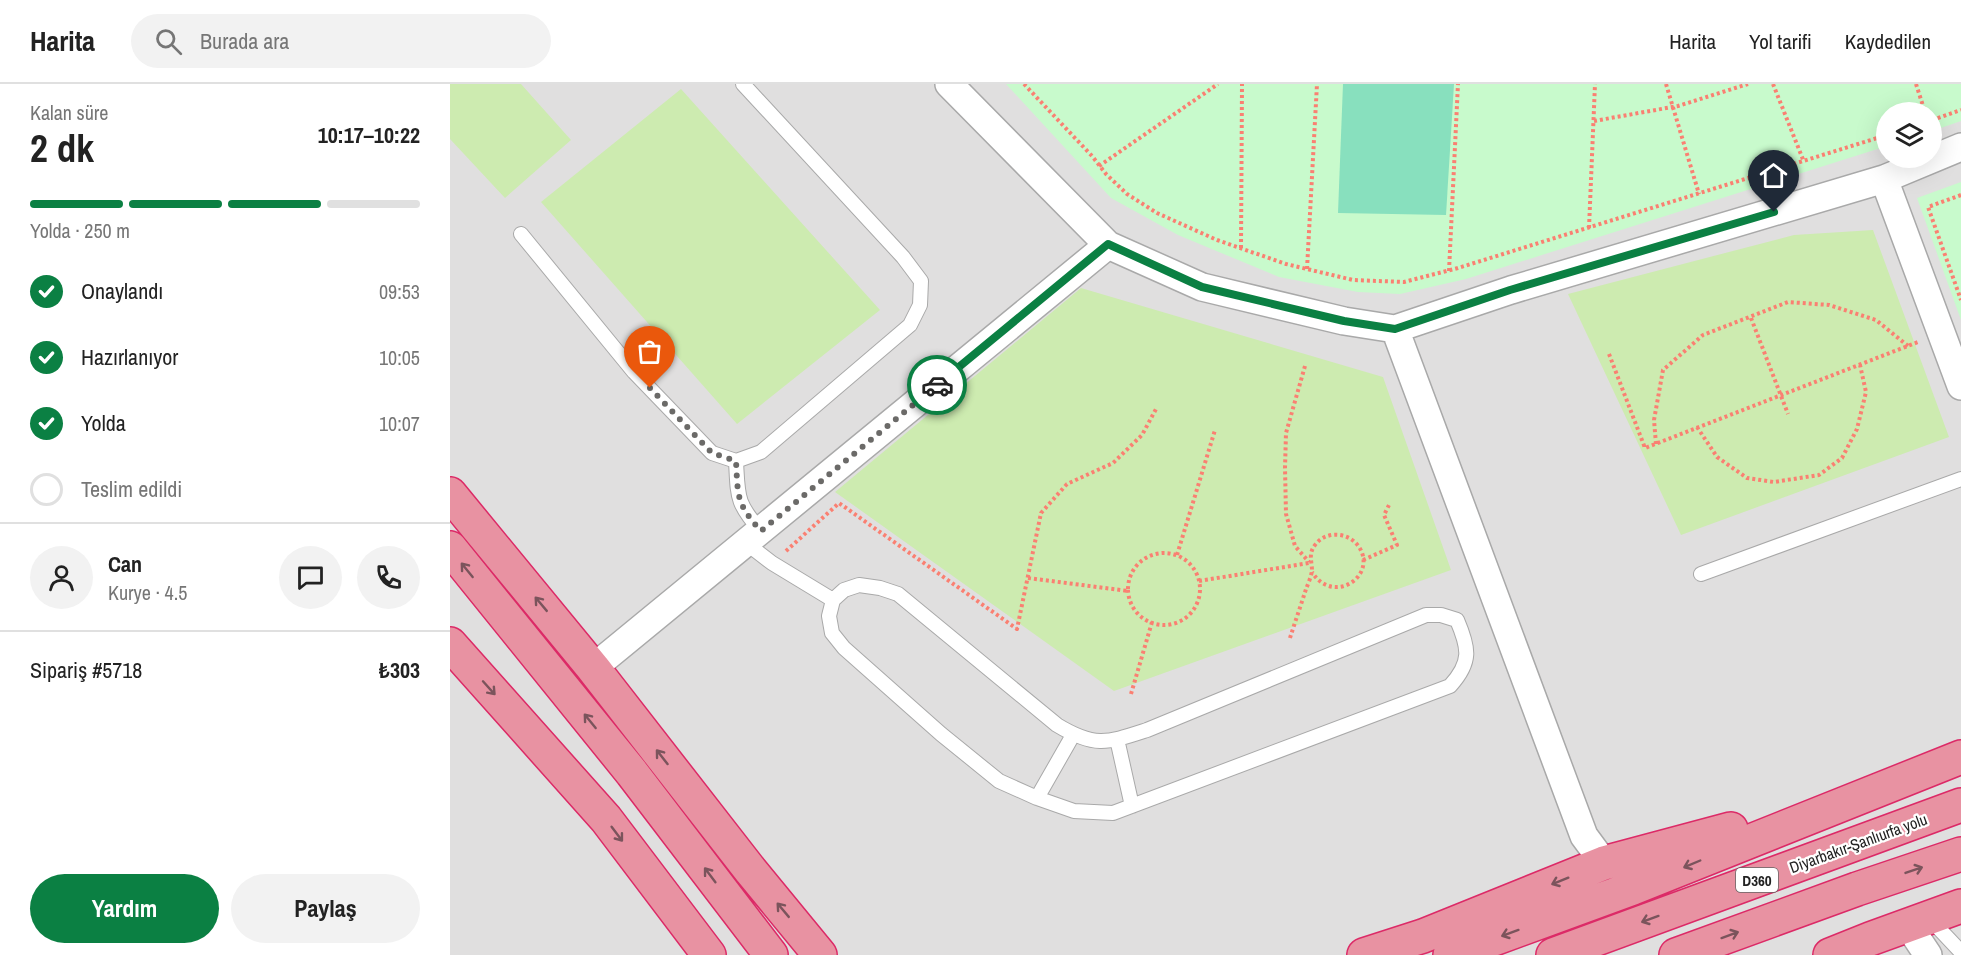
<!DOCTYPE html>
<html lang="tr">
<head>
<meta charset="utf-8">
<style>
	:root { --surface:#fff; --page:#f2f2f2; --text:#222; --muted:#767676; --line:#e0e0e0; --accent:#0b8043 }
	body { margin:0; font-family:"Archivo Narrow",sans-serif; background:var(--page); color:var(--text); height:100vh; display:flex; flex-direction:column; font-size:22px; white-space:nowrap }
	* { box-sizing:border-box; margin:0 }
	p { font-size:20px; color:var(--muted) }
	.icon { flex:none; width:33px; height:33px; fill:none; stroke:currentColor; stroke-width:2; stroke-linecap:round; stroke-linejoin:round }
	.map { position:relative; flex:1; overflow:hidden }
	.sheet { display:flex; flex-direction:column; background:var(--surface); width:450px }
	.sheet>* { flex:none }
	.buttons { position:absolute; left:1426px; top:18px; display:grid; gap:12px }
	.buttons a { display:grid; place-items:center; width:66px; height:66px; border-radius:50%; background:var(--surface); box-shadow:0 6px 24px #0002; font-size:30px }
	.pin { position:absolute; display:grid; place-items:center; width:51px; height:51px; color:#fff; margin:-62px -26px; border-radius:50% 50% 50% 0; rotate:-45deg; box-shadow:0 0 6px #0007 }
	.pin .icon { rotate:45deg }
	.courier { position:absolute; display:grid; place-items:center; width:60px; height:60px; margin:-30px; border:4px solid #0b8043; border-radius:50%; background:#fff; color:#222; box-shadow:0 2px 8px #0007 }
	.overview em { font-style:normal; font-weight:800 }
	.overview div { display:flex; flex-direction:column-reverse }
	.overview { display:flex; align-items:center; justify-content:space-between; height:102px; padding:0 30px }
	h1 { font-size:39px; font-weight:800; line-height:45px }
	.bar { display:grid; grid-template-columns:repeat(4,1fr); gap:9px 6px; align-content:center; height:72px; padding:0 30px }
	.bar i { height:8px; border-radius:4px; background:var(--line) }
	.bar .current { background:var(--accent) }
	.bar p { grid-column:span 4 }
	.line { display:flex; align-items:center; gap:15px; padding:0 30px; border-top:2px solid var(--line) }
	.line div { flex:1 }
	.round { display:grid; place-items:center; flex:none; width:63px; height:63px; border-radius:32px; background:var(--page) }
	ol { padding:0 30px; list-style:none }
	li { display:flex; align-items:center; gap:18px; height:66px }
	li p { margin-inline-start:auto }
	li .icon { padding:6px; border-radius:50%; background:var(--accent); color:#fff; stroke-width:4 }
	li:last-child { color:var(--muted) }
	li i { width:33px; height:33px; border:3px solid var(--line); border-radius:50% }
	.primary-button { display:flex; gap:12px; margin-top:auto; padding:12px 30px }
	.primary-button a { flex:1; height:69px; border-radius:36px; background:var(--accent); color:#fff; font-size:24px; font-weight:800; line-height:69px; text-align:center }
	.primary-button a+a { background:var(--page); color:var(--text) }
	header { display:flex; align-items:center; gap:36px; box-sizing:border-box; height:84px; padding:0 30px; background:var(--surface); border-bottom:2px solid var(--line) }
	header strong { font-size:28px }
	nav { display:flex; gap:33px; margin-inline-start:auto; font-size:21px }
	.search { width:420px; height:54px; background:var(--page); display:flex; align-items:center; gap:15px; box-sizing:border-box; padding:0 21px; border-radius:33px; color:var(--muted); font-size:22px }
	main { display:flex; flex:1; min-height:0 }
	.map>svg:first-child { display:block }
</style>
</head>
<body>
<header>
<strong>Harita</strong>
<div class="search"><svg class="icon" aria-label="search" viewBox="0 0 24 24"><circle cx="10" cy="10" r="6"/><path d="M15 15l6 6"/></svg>Burada ara</div>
<nav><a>Harita</a><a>Yol tarifi</a><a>Kaydedilen</a></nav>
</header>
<main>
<section class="sheet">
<div class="overview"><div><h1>2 dk</h1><p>Kalan süre</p></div><em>10:17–10:22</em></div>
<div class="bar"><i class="current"></i><i class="current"></i><i class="current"></i><i></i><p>Yolda · 250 m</p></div>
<ol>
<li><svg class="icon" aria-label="check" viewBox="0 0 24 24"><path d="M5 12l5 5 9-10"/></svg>Onaylandı<p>09:53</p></li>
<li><svg class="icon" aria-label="check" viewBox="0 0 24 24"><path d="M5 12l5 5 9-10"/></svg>Hazırlanıyor<p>10:05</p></li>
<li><svg class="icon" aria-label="check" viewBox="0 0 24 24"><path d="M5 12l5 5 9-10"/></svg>Yolda<p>10:07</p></li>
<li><i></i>Teslim edildi</li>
</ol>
<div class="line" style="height:108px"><a class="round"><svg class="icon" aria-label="person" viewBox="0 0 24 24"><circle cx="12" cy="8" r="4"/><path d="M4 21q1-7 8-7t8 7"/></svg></a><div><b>Can</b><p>Kurye · 4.5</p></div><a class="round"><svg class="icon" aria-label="chat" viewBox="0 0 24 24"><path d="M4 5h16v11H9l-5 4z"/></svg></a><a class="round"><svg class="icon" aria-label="phone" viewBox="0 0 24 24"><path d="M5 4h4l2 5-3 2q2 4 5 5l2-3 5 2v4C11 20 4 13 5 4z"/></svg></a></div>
<div class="line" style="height:78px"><div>Sipariş #5718</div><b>₺303</b></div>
<div class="primary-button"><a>Yardım</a><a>Paylaş</a></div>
</section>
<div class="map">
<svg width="1511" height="871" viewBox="0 0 1511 871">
	<rect width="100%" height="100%" fill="#f2efe9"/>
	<path fill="#e0dfdf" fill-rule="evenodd" d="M 0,0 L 1511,0 L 1511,871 L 0,871 ZM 1437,28 L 1482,28 L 1482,74 L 1437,74 Z"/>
	<path fill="#cdebb0" d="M 0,0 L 71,0 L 121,56 L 55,114 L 0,55 Z
		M 231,5 L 430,226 L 287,340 L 91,118 Z
		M 1423,146 L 1499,353 L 1231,451 L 1118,210 L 1344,151 Z
		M 631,204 L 933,293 L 1001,486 L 664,607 L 385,408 Z"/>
	<path fill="#c8facc" d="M 556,0 L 1511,0 L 1511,37 L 1482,47 L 1482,28 L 1437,28 L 1437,62 L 1016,195 L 950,210 L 908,208 L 829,193 L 728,151 L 661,114 Z
		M 1511,98 L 1511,236 L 1467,114 Z"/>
	<path fill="#88e0be" d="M 893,0 L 1004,0 L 996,131 L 888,129 Z"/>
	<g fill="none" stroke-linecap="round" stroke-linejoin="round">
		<g stroke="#a9a9a9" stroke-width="16">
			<path id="lane" d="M 71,150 L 184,288 L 262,369 L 286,377 L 311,368 L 460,241 L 470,221 L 471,197 L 453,173 L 293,0
				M 286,377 C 288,413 286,419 311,447
				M 296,459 L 322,479 L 383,516
				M 1251,490 L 1511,395
				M 409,501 L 430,504 L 448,510 L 607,641 C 645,664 657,659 697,646 L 976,531 L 991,531 L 1007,536 C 1019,564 1022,578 1000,602 L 663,729 L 624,727 L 587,714 L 549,697 L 491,650 L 394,564 L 382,549 L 379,532 L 383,516 L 394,506 Z
				M 667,655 L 682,722
				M 587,714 L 623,651
				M 1479,834 L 1511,868"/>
		</g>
		<g stroke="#a9a9a9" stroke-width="30">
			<path id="street" d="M 499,0 L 658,161 L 752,203 L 894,237 L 945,245 L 1061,206 L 1434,95 L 1511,63
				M 1434,95 L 1511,302
				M 945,245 L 1134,752 L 1154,779
				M 143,584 L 658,161
				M 1458,841 L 1478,871"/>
		</g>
		<g stroke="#dc2a67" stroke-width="36">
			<path id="highway" d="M 0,410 L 143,584 L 301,787 L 370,871
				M 0,464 L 182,689 L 321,871
				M 0,560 L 156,735 L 259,871
				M 914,871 L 973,852 L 1154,779 L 1281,745
				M 1000,871 L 1183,804 L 1511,673
				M 1103,871 L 1511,721
				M 1226,871 L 1407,805 L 1511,770
				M 1380,871 L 1420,855 L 1511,822"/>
		</g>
		<path stroke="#fa8072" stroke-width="4" stroke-dasharray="3 3" stroke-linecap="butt" d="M 574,0 L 642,72 L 656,90 L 677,110 L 707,129 L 767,156 L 836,180 L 903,196 L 954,198 L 1008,184 L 1437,51
			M 1216,0 L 1249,110
			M 1323,0 L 1354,78
			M 1466,0 L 1475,28
			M 1482,36 L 1511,26
			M 1144,37 L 1228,22 L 1298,0
			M 649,82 L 768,0
			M 1511,111 L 1478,123 L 1511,216
			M 1139,144 L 1145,0
			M 791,164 L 792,0
			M 857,185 L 867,0
			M 999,187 L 1008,0
			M 1301,234 L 1338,330
			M 1159,270 L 1195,364 L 1468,258
			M 855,282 L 836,349 L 835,384 L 836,430 L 845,462 L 859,478
			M 1247,343 L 1267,373 L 1297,394 L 1324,398 L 1369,391 L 1392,374 L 1407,345 L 1416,308 L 1410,281
			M 1206,360 L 1204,336 L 1213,286 L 1253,251 L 1338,218 L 1379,221 L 1426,236 L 1458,262
			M 336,467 L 389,419 L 567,545 L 591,429 L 617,400 L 663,379 L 692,351 L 706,325
			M678 505a36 36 0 1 1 72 0a36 36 0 1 1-72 0Z
			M 727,471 L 765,346
			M 913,476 L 947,461 L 934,431 L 940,419
			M 578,494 L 678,507
			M 749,497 L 859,479
			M 840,554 C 845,538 851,521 856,505 C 858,500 861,493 862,487 C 862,477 858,470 865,461 C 876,446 899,448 909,463 C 928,492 883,522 862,488
			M 681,610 L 702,538"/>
		<use href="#lane" stroke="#fff" stroke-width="14"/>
		<use href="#street" stroke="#fff" stroke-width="27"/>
		<use href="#highway" stroke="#e892a2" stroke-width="33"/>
	</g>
	<defs><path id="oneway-shaft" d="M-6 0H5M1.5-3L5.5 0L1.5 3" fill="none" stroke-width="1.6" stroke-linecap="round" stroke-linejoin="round" transform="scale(1.5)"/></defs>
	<g stroke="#7b545c">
		<use href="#oneway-shaft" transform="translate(17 486) rotate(-129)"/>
		<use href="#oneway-shaft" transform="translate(91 520) rotate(-130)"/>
		<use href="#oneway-shaft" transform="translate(39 604) rotate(48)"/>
		<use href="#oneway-shaft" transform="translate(140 637) rotate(-129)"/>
		<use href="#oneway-shaft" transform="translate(212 673) rotate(-128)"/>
		<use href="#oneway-shaft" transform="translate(167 750) rotate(53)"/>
		<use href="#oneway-shaft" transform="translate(1242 780) rotate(157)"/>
		<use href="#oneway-shaft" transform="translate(1464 786) rotate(-19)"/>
		<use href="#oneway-shaft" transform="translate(260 791) rotate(-127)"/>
		<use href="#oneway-shaft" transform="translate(1110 797) rotate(158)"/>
		<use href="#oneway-shaft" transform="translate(333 826) rotate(-130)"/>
		<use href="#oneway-shaft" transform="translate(1200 835) rotate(160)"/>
		<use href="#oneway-shaft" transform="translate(1060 849) rotate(160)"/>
		<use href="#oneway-shaft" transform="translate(1280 851) rotate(-20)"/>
	</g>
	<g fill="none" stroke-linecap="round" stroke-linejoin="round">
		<path stroke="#6b6a68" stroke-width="6" stroke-dasharray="0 10.8" d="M 200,304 L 262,369 L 286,377 C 288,413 286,419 311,447 L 487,301"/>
		<path stroke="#0b8043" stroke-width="8" d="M 487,301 L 658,160 L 752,203 L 894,237 L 945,245 L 1060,206 L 1324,128"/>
	</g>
	<g text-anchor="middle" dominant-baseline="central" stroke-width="4.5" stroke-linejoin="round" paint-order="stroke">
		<rect fill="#fff" stroke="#646464" stroke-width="1.5" x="1286" y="784" width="42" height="24" rx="4.5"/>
		<g font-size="15" font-weight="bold" fill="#222">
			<text x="1307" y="796">D360</text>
		</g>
		<g font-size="16" fill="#222" stroke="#fff">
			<text transform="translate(1408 759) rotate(-20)">Diyarbakır-Şanlıurfa yolu</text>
		</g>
	</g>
</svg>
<div class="buttons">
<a><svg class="icon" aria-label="layers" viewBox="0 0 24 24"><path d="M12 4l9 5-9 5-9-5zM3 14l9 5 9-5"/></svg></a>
</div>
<div class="pin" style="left:200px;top:304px;background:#ea580c"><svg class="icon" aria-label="bag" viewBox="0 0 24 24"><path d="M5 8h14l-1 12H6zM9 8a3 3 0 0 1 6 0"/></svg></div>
<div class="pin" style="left:1324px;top:128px;background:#1f2937"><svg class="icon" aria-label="home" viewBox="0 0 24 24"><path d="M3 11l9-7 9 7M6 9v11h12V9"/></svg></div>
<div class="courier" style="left:487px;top:301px"><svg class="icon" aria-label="car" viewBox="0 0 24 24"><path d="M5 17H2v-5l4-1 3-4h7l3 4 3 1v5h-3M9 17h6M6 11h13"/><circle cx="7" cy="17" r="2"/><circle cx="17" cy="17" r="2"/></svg></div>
</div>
</main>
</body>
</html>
